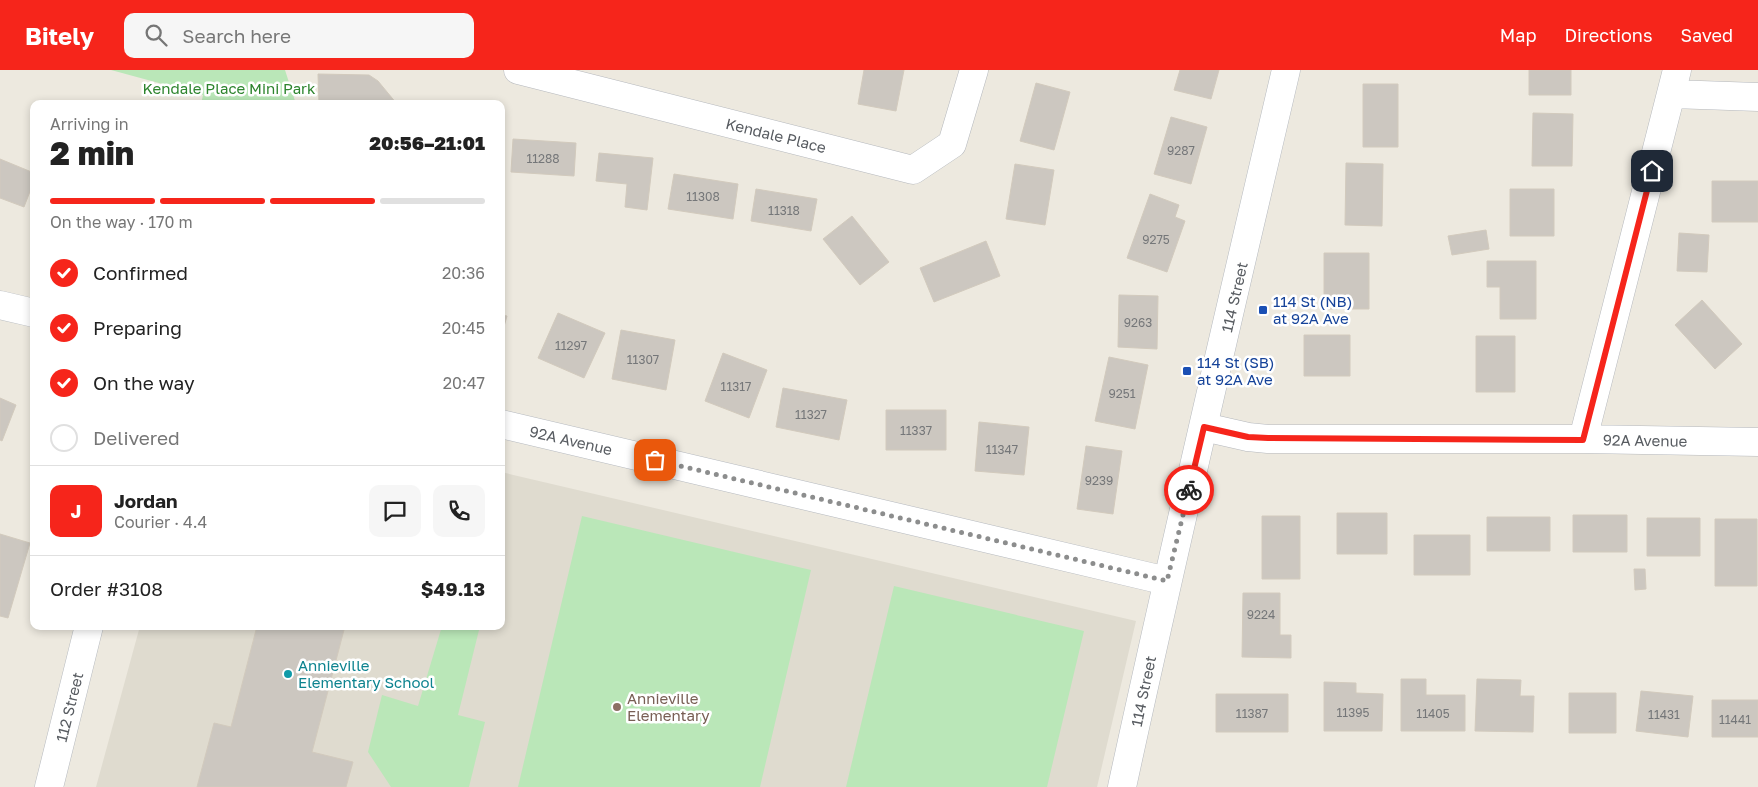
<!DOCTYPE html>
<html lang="en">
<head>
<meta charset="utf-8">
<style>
	:root { --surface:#fff; --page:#f6f6f6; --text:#222; --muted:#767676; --line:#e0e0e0; --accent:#f6251b }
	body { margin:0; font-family:"Golos Text",sans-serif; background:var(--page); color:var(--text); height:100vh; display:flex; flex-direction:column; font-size:19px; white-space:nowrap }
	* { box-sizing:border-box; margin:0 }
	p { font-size:16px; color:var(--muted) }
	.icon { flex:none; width:28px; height:28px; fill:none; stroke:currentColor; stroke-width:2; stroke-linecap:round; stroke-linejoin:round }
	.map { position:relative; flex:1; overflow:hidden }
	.sheet { position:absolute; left:30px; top:30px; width:475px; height:530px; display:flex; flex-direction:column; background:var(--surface); border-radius:10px; box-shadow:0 2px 8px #0003 }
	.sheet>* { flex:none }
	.pin { position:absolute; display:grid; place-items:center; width:42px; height:42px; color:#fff; margin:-21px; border-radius:10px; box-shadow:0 2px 8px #0006 }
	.courier { position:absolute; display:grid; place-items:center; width:50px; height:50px; margin:-25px; border:4px solid #f6251b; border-radius:50%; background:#fff; color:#222; box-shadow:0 1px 6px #0007 }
	.summary em { font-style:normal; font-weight:800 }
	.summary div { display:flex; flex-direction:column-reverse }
	.summary { display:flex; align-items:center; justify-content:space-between; height:85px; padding:0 20px }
	h1 { font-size:32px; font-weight:800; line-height:38px }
	.bar { display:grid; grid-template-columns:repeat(4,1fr); gap:8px 5px; align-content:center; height:60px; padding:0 20px }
	.bar i { height:6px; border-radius:4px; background:var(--line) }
	.bar .current { background:var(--accent) }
	.bar p { grid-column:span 4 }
	.line { display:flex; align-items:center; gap:12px; padding:0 20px; border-top:1px solid var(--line) }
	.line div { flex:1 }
	.round { display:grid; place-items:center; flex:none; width:52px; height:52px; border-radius:10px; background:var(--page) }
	ol { padding:0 20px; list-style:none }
	li { display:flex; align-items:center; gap:15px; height:55px }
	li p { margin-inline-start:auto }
	li .icon { padding:5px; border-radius:50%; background:var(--accent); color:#fff; stroke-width:4 }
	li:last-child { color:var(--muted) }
	li i { width:28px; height:28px; border:2px solid var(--line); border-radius:50% }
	header { display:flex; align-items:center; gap:30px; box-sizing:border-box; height:70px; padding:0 25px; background:var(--accent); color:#fff }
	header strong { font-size:24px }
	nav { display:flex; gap:28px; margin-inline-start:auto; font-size:18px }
	.search { width:350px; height:45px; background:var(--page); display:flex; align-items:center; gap:12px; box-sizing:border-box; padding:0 18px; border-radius:10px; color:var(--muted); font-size:19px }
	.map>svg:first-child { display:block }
</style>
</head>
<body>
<header>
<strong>Bitely</strong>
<div class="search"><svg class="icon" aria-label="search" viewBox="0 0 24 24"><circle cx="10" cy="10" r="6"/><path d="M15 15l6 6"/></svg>Search here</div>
<nav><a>Map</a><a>Directions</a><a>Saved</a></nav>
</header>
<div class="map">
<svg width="1758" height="717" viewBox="0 0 1758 717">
	<rect width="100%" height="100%" fill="#ede9df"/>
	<path fill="#dfdbcf" d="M 501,402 L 1136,551 L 1097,717 L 96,717 L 140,556 L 501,556 Z"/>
	<path fill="#bae7b8" d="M 111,0 L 285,0 L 296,34 L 201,34 L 203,25 Z
		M 582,446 L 811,500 L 760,717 L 518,717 Z
		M 894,516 L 1084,561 L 1047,717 L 846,717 Z
		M 442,556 L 480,556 L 458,645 L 485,652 L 469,717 L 391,717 L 368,682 L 382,625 L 418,636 Z"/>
	<path fill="#ccc7c0" stroke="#d2cabd" d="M 864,0 L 904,0 L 896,41 L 858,34 Z
		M 1180,0 L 1219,0 L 1211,29 L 1174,20 Z
		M 1529,0 L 1571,0 L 1571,25 L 1529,25 Z
		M 318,4 L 369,5 L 378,11 L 397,34 L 319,34 Z
		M 1036,13 L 1070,22 L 1054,80 L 1020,71 Z
		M 1363,14 L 1398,14 L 1398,77 L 1363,77 Z
		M 1533,43 L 1573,44 L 1572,96 L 1532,96 Z
		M 1171,47 L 1207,57 L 1191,114 L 1154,104 Z
		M 513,69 L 576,73 L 574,106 L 511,102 Z
		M 599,83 L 653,88 L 647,140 L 625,137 L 627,114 L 596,111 Z
		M 0,89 L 34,103 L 34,111 L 24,137 L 0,128 Z
		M 1346,93 L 1383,94 L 1382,156 L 1345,155 Z
		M 1015,94 L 1054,100 L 1045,155 L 1006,149 Z
		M 674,104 L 738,114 L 733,149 L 668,139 Z
		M 1712,111 L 1758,111 L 1758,152 L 1712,152 Z
		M 756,119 L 817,129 L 811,161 L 751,151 Z
		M 1510,119 L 1554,119 L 1554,166 L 1510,166 Z
		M 1150,124 L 1179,135 L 1175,147 L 1185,151 L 1167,202 L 1127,188 Z
		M 852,146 L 889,192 L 860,215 L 823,169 Z
		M 1486,160 L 1489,179 L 1452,185 L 1448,166 Z
		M 1679,163 L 1709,165 L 1707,202 L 1677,201 Z
		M 986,171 L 1000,206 L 934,232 L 920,198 Z
		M 1324,183 L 1369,183 L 1369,239 L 1324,239 Z
		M 1487,191 L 1536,191 L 1536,249 L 1500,249 L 1500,217 L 1487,217 Z
		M 1119,225 L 1158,226 L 1157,279 L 1118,277 Z
		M 1702,230 L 1742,274 L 1715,299 L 1675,255 Z
		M 558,243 L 605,263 L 584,308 L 538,288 Z
		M 501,245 L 507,246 L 501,267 Z
		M 621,260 L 675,270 L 666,320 L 612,309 Z
		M 1304,265 L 1350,265 L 1350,306 L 1304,306 Z
		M 1476,266 L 1515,266 L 1515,322 L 1476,322 Z
		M 723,283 L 767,300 L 749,348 L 705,331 Z
		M 1109,287 L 1148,295 L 1135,359 L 1095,351 Z
		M 783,318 L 847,330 L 839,370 L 776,357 Z
		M 0,328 L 16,335 L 2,371 L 0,370 Z
		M 886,340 L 946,340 L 946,380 L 886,380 Z
		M 979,352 L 1029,357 L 1024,405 L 975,401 Z
		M 1086,376 L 1122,381 L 1113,444 L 1077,439 Z
		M 1337,443 L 1387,443 L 1387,484 L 1337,484 Z
		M 1573,445 L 1627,445 L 1627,482 L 1573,482 Z
		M 1262,446 L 1300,446 L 1300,509 L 1262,509 Z
		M 1487,447 L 1550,447 L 1550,481 L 1487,481 Z
		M 1647,448 L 1700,448 L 1700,486 L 1647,486 Z
		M 1715,449 L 1757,449 L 1757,516 L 1715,516 Z
		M 0,464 L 30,473 L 8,548 L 0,546 Z
		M 1414,465 L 1470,465 L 1470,505 L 1414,505 Z
		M 1634,499 L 1645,499 L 1646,519 L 1635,520 Z
		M 1243,523 L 1280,523 L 1280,565 L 1291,565 L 1291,588 L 1242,587 Z
		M 257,556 L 345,556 L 312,682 L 353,692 L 346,717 L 197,717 L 214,653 L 231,657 Z
		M 1401,609 L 1426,609 L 1426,625 L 1465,625 L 1465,661 L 1401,661 Z
		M 1477,609 L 1521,610 L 1520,626 L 1534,626 L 1533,662 L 1475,661 Z
		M 1324,612 L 1356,613 L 1356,623 L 1383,624 L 1382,661 L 1324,661 Z
		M 1641,621 L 1693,626 L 1688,667 L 1636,661 Z
		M 1569,623 L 1616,623 L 1616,663 L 1569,663 Z
		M 1216,624 L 1288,624 L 1288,662 L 1216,662 Z
		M 1712,630 L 1758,630 L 1758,667 L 1712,667 Z"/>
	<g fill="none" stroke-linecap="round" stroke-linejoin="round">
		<g stroke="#b5b8bd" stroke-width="29">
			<path id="street" d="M 518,0 L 913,100 L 952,74 L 974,0
				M 1672,24 L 1758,27
				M 1204,357 L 1248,367 L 1268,369 L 1583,369 L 1758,372
				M 1583,369 L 1677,0"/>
		</g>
		<g stroke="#b5b9bf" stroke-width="29">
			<path id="secondary" d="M 0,235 L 34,243
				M 501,354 L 1167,511
				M 49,717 L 89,556
				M 1122,717 C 1174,477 1230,239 1286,0"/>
		</g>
		<use href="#street" stroke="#fff" stroke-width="28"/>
		<use href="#secondary" stroke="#fff" stroke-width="28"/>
	</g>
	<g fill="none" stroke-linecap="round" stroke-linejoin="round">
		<path stroke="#8c8d8d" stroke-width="5" stroke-dasharray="0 9" d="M 655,390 L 1167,511 L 1189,420"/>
		<path stroke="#f6251b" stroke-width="6" d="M 1189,420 L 1204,357 L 1248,367 L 1268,368 L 1583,370 L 1652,101"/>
	</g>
	<g fill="#1a4fb4" stroke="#fff" stroke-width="2">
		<rect x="1258" y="235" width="10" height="10" rx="2.5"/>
		<rect x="1182" y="296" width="10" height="10" rx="2.5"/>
	</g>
	<circle fill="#0f9aa8" stroke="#fff" stroke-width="2" cx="288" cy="604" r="5"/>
	<circle fill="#8d6e63" stroke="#fff" stroke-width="2" cx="617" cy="637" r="5"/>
	<g text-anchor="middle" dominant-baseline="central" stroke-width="5" stroke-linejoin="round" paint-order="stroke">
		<g font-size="12" fill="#757779">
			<text x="1181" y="80">9287</text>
			<text x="543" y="88">11288</text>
			<text x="703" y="126">11308</text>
			<text x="784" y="140">11318</text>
			<text x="1156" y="169">9275</text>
			<text x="1138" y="252">9263</text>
			<text x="571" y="275">11297</text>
			<text x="643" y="289">11307</text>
			<text x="736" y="316">11317</text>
			<text x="1122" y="323">9251</text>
			<text x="811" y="344">11327</text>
			<text x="916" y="360">11337</text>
			<text x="1002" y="379">11347</text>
			<text x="1099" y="410">9239</text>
			<text x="1261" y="544">9224</text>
			<text x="1353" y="642">11395</text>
			<text x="1252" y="643">11387</text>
			<text x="1433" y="643">11405</text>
			<text x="1664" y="644">11431</text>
			<text x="1735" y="649">11441</text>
		</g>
		<g font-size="15" fill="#2d842e" stroke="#fff">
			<text x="229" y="18">Kendale Place Mini Park</text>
		</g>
		<g font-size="15" fill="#585c61" stroke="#fff">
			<text transform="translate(776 65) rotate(14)">Kendale Place</text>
			<text transform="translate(1234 227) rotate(-77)">114 Street</text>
			<text transform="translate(571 370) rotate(13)">92A Avenue</text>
			<text transform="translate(1645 370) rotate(1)">92A Avenue</text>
			<text transform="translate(1143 621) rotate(-78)">114 Street</text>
			<text transform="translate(69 637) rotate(-76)">112 Street</text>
		</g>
		<g font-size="15" fill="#164399" stroke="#fff" text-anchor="start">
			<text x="1273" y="231">114 St (NB)<tspan x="1273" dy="17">at 92A Ave</tspan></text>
			<text x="1197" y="292">114 St (SB)<tspan x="1197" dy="17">at 92A Ave</tspan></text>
		</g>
		<g font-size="15" fill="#0d838f" stroke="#fff" text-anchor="start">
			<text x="298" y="595">Annieville<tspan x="298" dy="17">Elementary School</tspan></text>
		</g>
		<g font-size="15" fill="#785e54" stroke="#fff" text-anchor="start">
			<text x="627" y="628">Annieville<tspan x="627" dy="17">Elementary</tspan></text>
		</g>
	</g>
</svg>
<div class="pin" style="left:655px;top:390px;background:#ea580c"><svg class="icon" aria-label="bag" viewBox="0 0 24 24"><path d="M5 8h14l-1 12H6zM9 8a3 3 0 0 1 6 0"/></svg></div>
<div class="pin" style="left:1652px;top:101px;background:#1f2937"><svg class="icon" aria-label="home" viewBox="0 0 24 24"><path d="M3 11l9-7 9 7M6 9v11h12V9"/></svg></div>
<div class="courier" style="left:1189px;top:420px"><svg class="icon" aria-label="bike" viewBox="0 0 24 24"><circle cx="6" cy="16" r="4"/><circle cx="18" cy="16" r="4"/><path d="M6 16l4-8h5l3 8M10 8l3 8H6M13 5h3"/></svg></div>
<section class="sheet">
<div class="summary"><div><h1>2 min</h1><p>Arriving in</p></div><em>20:56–21:01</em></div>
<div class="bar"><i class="current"></i><i class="current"></i><i class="current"></i><i></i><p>On the way · 170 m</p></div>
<ol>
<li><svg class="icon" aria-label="check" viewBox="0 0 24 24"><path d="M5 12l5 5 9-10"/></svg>Confirmed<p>20:36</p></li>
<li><svg class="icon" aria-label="check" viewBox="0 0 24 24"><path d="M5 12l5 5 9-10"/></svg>Preparing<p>20:45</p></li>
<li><svg class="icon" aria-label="check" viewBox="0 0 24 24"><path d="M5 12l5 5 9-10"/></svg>On the way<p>20:47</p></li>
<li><i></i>Delivered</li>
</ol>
<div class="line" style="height:90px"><b class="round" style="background:var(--accent);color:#fff">J</b><div><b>Jordan</b><p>Courier · 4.4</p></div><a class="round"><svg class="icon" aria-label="chat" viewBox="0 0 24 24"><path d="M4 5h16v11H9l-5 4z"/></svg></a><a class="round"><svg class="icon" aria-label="phone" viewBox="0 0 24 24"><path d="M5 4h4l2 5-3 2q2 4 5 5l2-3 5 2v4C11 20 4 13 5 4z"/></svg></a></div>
<div class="line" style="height:65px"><div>Order #3108</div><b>$49.13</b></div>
</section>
</div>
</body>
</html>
